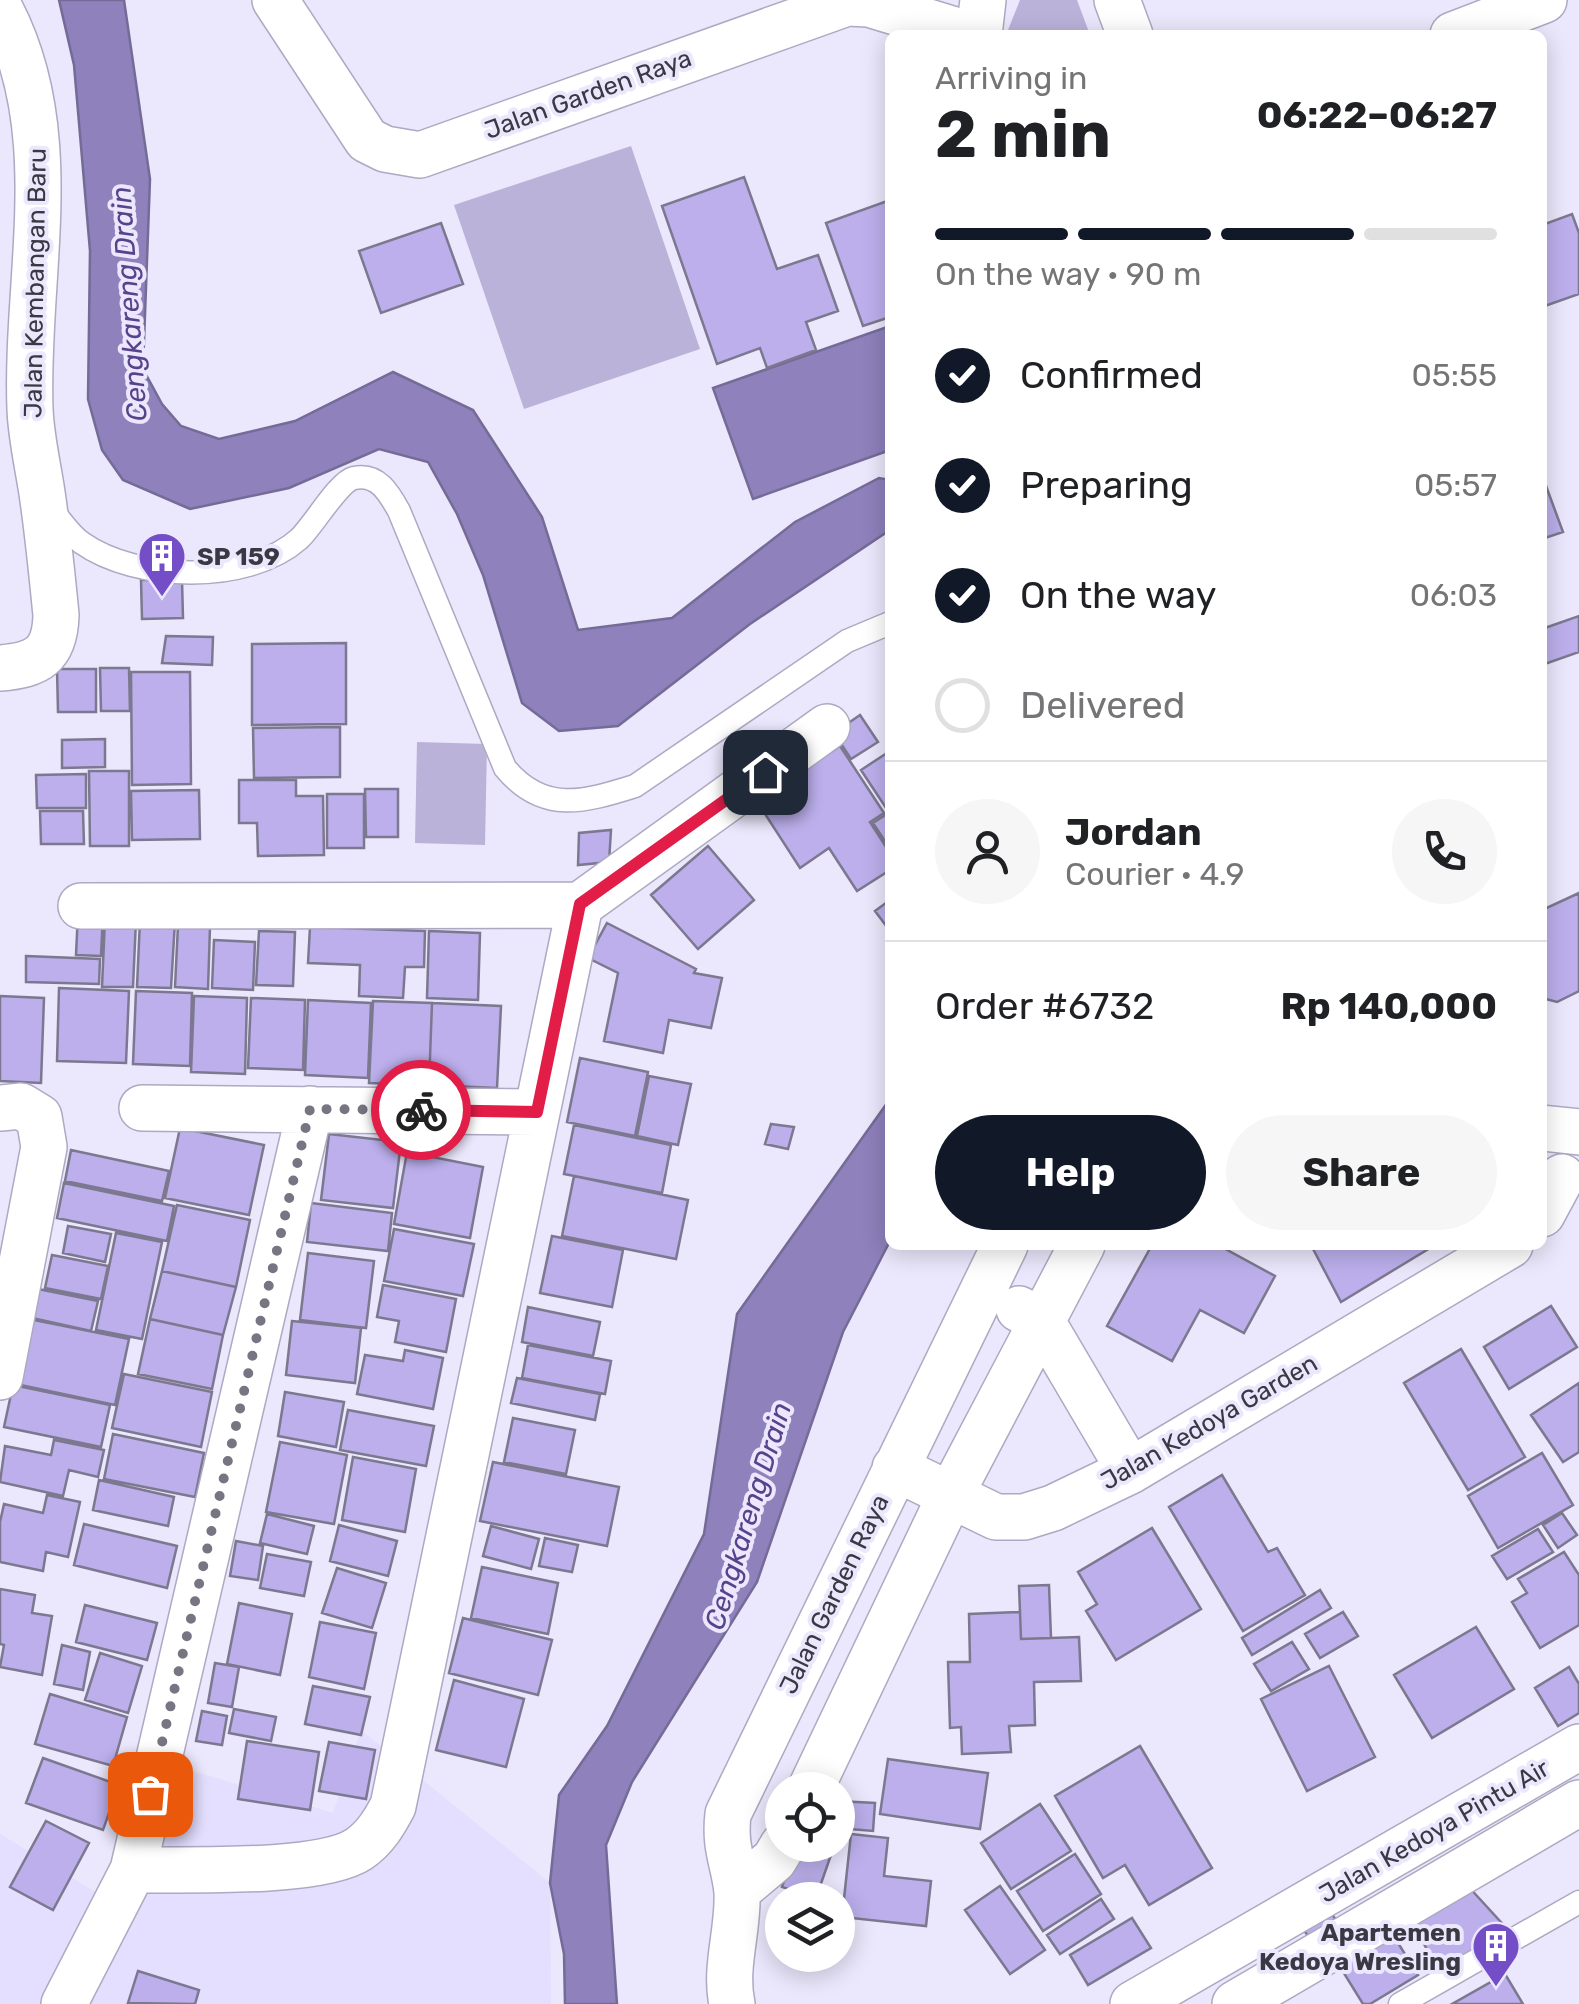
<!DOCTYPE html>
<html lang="en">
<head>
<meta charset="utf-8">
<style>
	:root { --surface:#fff; --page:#f6f6f6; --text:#202124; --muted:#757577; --line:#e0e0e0; --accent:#111827 }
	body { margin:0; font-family:Rubik,sans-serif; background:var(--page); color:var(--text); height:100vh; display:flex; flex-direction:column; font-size:38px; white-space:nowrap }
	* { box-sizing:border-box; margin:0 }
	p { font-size:32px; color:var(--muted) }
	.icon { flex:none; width:55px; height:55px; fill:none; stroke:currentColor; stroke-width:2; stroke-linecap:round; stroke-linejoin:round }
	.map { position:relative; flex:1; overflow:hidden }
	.panel { position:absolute; left:885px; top:30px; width:662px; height:1220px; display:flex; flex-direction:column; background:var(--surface); border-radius:15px; box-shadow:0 5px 25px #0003 }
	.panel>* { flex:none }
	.controls { position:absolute; left:765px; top:1772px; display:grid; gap:20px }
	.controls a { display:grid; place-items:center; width:90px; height:90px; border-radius:50%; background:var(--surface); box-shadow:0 5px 25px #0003; font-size:50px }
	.pin { position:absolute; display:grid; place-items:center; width:85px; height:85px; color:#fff; margin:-42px; border-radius:20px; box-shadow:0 5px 15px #0006 }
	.courier { position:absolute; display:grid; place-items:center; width:100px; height:100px; margin:-50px; border:8px solid #e11d48; border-radius:50%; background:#fff; color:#222; box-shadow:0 2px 12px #0007 }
	.summary em { font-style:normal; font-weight:700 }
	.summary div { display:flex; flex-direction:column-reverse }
	.summary { display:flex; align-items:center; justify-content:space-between; height:170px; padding:0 50px }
	h1 { font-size:65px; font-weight:700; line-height:75px }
	.bar { display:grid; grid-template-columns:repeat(4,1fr); gap:15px 10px; align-content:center; height:120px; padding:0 50px }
	.bar i { height:12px; border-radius:8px; background:var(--line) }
	.bar .on { background:var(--accent) }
	.bar p { grid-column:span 4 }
	.line { display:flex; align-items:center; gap:25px; padding:0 50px; border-top:2px solid var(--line) }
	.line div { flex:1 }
	.round { display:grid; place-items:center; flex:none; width:105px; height:105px; border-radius:52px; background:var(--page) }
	ol { padding:0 50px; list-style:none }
	li { display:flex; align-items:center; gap:30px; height:110px }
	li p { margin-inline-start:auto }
	li .icon { padding:10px; border-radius:50%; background:var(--accent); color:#fff; stroke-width:4 }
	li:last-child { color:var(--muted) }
	li i { width:55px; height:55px; border:5px solid var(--line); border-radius:50% }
	.cta { display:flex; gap:20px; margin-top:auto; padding:20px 50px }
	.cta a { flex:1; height:115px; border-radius:60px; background:var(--accent); color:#fff; font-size:40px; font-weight:700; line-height:115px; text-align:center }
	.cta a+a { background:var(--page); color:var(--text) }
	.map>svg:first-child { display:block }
</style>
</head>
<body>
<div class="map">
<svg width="1579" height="2004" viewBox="0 0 1579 2004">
	<rect width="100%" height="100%" fill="#ebe7fc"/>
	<path fill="#e4deff" d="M 361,1730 L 550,1883 L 551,2004 L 0,2004 L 0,1834 L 107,1899 L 173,1765 L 333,1813 Z"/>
	<path fill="#bab2d9" d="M 1020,0 L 1077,0 L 1090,35 L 1006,35 Z
		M 631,146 L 700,349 L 524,409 L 454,205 Z
		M 417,742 L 487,744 L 485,845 L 415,843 Z"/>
	<path fill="#8e81bc" stroke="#756b97" stroke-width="2.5" d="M 59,0 L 124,0 L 150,179 L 143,369 L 162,404 L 181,426 L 219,439 L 295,421 L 393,372 L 473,410 L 542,517 L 578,630 L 672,618 L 795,522 L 879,478 L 890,480 L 890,533 L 887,532 L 750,624 L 618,726 L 559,731 L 522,703 L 483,575 L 457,514 L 428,462 L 379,449 L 289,488 L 190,509 L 123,480 L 102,450 L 88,399 L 90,251 L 74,65 Z
		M 890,326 L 890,450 L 753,499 L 713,388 Z
		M 890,1099 L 890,1241 L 843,1332 L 757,1582 L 632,1782 L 606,1845 L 617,2004 L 565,2004 L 564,1954 L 550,1883 L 559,1795 L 607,1726 L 704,1534 L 737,1314 Z"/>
	<path fill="#bcafec" stroke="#7c788f" stroke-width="2.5" d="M 744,177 L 777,269 L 818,255 L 838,311 L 806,322 L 816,350 L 767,368 L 760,348 L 717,364 L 662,206 Z
		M 890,200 L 890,317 L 863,326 L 826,223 Z
		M 1572,214 L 1579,233 L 1579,294 L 1542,307 L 1542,225 Z
		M 441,223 L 463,284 L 381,313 L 359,251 Z
		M 1542,475 L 1563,532 L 1542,539 Z
		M 141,580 L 182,580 L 183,618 L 142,619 Z
		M 1579,616 L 1579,652 L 1542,665 L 1542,629 Z
		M 166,636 L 213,637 L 212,665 L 162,663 Z
		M 346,643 L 346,724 L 252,725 L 252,644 Z
		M 100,668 L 129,668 L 130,711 L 101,711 Z
		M 57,669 L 96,669 L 96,712 L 58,712 Z
		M 131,672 L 190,672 L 191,784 L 132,785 Z
		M 860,715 L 878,742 L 851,759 L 834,733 Z
		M 340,727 L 340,777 L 254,778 L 253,728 Z
		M 105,739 L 105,767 L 62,768 L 62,740 Z
		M 840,746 L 884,813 L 870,822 L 890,853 L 890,870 L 857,891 L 829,848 L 800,868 L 756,800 Z
		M 890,751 L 890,810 L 888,811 L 861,770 Z
		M 89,771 L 129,771 L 129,846 L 90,846 Z
		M 86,774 L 86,808 L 37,808 L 36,775 Z
		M 239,780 L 296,780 L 296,796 L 323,796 L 324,855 L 258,856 L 257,823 L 239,823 Z
		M 365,789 L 398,789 L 398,837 L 366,837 Z
		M 199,790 L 200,839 L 132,840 L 131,791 Z
		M 327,794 L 364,794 L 364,848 L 327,848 Z
		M 40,811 L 83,811 L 84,844 L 41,844 Z
		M 890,812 L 890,849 L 873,823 Z
		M 611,830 L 609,862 L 578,865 L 579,833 Z
		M 708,846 L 754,900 L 698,949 L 651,895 Z
		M 1579,893 L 1579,991 L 1557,1002 L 1542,998 L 1542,910 Z
		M 890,900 L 890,931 L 875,911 Z
		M 78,912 L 103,914 L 101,956 L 76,955 Z
		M 105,919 L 136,920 L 133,987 L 102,987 Z
		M 140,920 L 175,921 L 171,988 L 137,987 Z
		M 607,923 L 696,969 L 694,973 L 722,978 L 711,1028 L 669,1020 L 663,1053 L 604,1041 L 618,973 L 588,958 Z
		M 178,925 L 210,927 L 208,989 L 175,987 Z
		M 310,927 L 425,931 L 424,967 L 405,967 L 403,998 L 359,996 L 360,965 L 308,963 Z
		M 259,931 L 295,932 L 293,986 L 256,985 Z
		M 429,931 L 480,933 L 478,1000 L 427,998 Z
		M 214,940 L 255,942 L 253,990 L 212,988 Z
		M 26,956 L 100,959 L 99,984 L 26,982 Z
		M 59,988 L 129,991 L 126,1063 L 57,1061 Z
		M 136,991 L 192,993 L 190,1066 L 133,1064 Z
		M 0,996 L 44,998 L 41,1083 L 0,1081 Z
		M 194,996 L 247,998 L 245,1074 L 191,1072 Z
		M 251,998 L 305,1000 L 303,1070 L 248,1068 Z
		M 308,1000 L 371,1003 L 368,1078 L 305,1075 Z
		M 373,1001 L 432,1003 L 429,1085 L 369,1083 Z
		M 432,1003 L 501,1006 L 497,1088 L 429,1085 Z
		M 580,1058 L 648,1072 L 635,1136 L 567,1122 Z
		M 649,1076 L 691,1084 L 678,1145 L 637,1136 Z
		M 771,1124 L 794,1127 L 788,1149 L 765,1144 Z
		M 574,1125 L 671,1145 L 662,1193 L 564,1174 Z
		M 180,1128 L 264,1145 L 249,1215 L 165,1198 Z
		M 329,1134 L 401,1142 L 393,1208 L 321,1200 Z
		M 71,1150 L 169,1171 L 162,1201 L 65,1181 Z
		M 407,1152 L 483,1167 L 470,1238 L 394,1224 Z
		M 574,1176 L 688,1200 L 676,1259 L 562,1236 Z
		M 64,1183 L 174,1206 L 167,1241 L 57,1218 Z
		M 311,1203 L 392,1213 L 388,1251 L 307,1242 Z
		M 177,1205 L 250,1220 L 236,1287 L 162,1271 Z
		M 68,1226 L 111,1234 L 105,1262 L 63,1253 Z
		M 394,1229 L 474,1244 L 463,1296 L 384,1281 Z
		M 116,1233 L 162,1242 L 142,1339 L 96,1330 Z
		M 552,1236 L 623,1250 L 612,1307 L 540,1293 Z
		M 1152,1245 L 1218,1245 L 1275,1276 L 1244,1333 L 1200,1310 L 1172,1361 L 1107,1326 Z
		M 1315,1245 L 1435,1245 L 1341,1302 L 1312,1247 Z
		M 308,1253 L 374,1261 L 366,1328 L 300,1320 Z
		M 52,1255 L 108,1266 L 101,1299 L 45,1288 Z
		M 162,1271 L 236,1287 L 223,1335 L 150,1319 Z
		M 383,1285 L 456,1299 L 446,1352 L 395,1342 L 399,1321 L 377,1317 Z
		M 38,1289 L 98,1301 L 91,1331 L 32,1318 Z
		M 1551,1306 L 1577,1347 L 1509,1389 L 1484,1347 Z
		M 528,1307 L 600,1322 L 593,1356 L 522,1342 Z
		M 24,1318 L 129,1339 L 115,1405 L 11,1383 Z
		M 150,1319 L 223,1335 L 212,1389 L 138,1374 Z
		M 292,1321 L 361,1328 L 355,1383 L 286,1375 Z
		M 528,1345 L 611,1361 L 605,1394 L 522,1378 Z
		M 1461,1349 L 1525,1457 L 1468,1490 L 1404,1383 Z
		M 405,1350 L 443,1358 L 433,1409 L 357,1394 L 365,1355 L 403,1361 Z
		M 124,1374 L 212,1392 L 201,1447 L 112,1428 Z
		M 517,1378 L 600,1394 L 595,1420 L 511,1403 Z
		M 1579,1383 L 1579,1452 L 1563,1462 L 1531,1415 Z
		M 13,1385 L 110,1405 L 101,1447 L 4,1427 Z
		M 285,1392 L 344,1402 L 336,1447 L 278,1436 Z
		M 348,1410 L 434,1426 L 426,1466 L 340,1450 Z
		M 513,1418 L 575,1430 L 566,1474 L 504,1462 Z
		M 113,1434 L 204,1453 L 195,1497 L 104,1479 Z
		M 54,1440 L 104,1450 L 98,1477 L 69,1470 L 63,1496 L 0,1482 L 5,1446 L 51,1455 Z
		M 280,1442 L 347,1455 L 334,1524 L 266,1512 Z
		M 1542,1453 L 1573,1505 L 1498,1548 L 1468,1496 Z
		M 353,1457 L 416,1469 L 405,1532 L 342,1520 Z
		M 493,1462 L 619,1487 L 607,1546 L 480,1521 Z
		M 1222,1475 L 1268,1552 L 1277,1548 L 1305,1595 L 1243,1631 L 1169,1507 Z
		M 99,1480 L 174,1497 L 168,1526 L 93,1510 Z
		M 47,1495 L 80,1502 L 68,1557 L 46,1552 L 43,1571 L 0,1562 L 0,1522 L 4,1504 L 43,1513 Z
		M 1562,1513 L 1577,1535 L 1558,1548 L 1543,1525 Z
		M 267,1514 L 314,1526 L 307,1554 L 260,1543 Z
		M 84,1524 L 177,1546 L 167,1588 L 74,1565 Z
		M 339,1525 L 397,1541 L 388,1576 L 330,1561 Z
		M 491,1526 L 539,1539 L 531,1569 L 483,1556 Z
		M 1152,1528 L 1201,1609 L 1116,1660 L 1086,1611 L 1097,1604 L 1078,1572 Z
		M 1538,1529 L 1553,1552 L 1507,1579 L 1492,1556 Z
		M 545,1538 L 578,1545 L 572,1572 L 539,1566 Z
		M 236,1541 L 263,1546 L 258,1580 L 230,1576 Z
		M 1564,1552 L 1579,1575 L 1579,1625 L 1540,1648 L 1512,1602 L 1527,1593 L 1518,1579 Z
		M 267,1554 L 311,1562 L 304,1596 L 260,1588 Z
		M 482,1567 L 558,1583 L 548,1634 L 471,1618 Z
		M 337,1568 L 386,1583 L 372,1628 L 322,1613 Z
		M 1049,1585 L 1051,1638 L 1021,1639 L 1019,1586 Z
		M 0,1589 L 35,1595 L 32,1613 L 52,1616 L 42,1675 L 0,1667 L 4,1645 L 0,1644 Z
		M 1320,1590 L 1331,1608 L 1252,1655 L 1242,1638 Z
		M 239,1603 L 292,1614 L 280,1675 L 227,1664 Z
		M 85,1605 L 157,1623 L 147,1660 L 76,1642 Z
		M 1020,1612 L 1021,1639 L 1079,1637 L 1081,1681 L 1034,1682 L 1035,1725 L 1009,1726 L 1011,1752 L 962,1754 L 961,1727 L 950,1728 L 948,1662 L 970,1662 L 969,1614 Z
		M 1343,1612 L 1358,1636 L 1320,1658 L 1305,1634 Z
		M 463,1618 L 552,1640 L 538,1695 L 449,1673 Z
		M 320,1622 L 376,1633 L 364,1689 L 309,1677 Z
		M 1476,1627 L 1514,1689 L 1432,1738 L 1394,1675 Z
		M 1292,1642 L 1309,1669 L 1271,1691 L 1254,1664 Z
		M 62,1645 L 90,1652 L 83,1690 L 54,1684 Z
		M 100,1653 L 142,1666 L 128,1713 L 85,1700 Z
		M 215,1663 L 239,1667 L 232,1707 L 208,1703 Z
		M 1329,1666 L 1375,1757 L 1307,1791 L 1261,1699 Z
		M 1569,1667 L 1579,1684 L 1579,1713 L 1558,1726 L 1535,1688 Z
		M 454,1680 L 524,1699 L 506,1767 L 436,1750 Z
		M 313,1686 L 370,1697 L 361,1735 L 305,1724 Z
		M 50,1694 L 127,1717 L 113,1766 L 35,1744 Z
		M 234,1709 L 276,1717 L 271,1741 L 229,1733 Z
		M 202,1711 L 227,1716 L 222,1745 L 196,1741 Z
		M 247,1741 L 319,1752 L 310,1810 L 238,1799 Z
		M 329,1742 L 375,1750 L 366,1799 L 319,1791 Z
		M 1140,1746 L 1212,1868 L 1149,1905 L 1125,1865 L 1103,1878 L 1055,1796 Z
		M 43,1758 L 119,1785 L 103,1830 L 26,1803 Z
		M 888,1759 L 988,1773 L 980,1829 L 880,1814 Z
		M 838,1801 L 875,1803 L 873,1831 L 838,1828 Z
		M 1040,1804 L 1071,1851 L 1011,1889 L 981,1843 Z
		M 46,1821 L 89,1843 L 53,1910 L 10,1887 Z
		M 851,1834 L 888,1838 L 884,1876 L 931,1881 L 926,1926 L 842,1917 Z
		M 796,1845 L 810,1845 L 832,1852 L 816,1898 L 782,1887 Z
		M 1075,1854 L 1101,1894 L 1043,1931 L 1017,1891 Z
		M 1467,1885 L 1509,1931 L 1438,1970 L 1409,1916 Z
		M 1000,1886 L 1045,1950 L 1010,1974 L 965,1910 Z
		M 1101,1899 L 1114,1919 L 1060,1954 L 1047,1935 Z
		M 1328,1909 L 1342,1928 L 1312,1941 L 1296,1920 Z
		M 1132,1918 L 1151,1948 L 1088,1985 L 1070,1955 Z
		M 1390,1930 L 1418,1975 L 1370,2004 L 1363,2004 L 1337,1962 Z
		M 138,1971 L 199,1990 L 195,2004 L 128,2003 Z
		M 1505,1974 L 1523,2004 L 1452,2004 Z"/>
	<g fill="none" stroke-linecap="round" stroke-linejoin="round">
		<g stroke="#aea9c2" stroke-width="25">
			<path id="service" d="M 51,509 C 61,520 70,535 82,543 C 136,581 247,585 299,539 C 314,525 338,482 354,478 C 378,473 389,493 399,511 L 505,768 C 543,814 584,802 635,786 L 847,641 L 890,623
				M 1400,2004 L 1579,1902"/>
		</g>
		<g stroke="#aea9c2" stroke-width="48">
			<path id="minor" d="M 275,0 L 367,140 L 385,149 L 420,155 L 847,3 L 869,4 L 971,35
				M 1117,0 L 1130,35
				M 0,9 C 66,134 25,276 30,409 C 31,437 38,466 42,493 C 48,533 52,574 56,615 C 55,655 38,665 0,668
				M 979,35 L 983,0
				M 1453,35 L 1544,0
				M 81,906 L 580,905 L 827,727
				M 0,1108 L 21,1106 L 39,1117 L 44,1147 L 0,1377
				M 142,1108 L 537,1112
				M 1542,1128 L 1579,1132
				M 1542,1214 L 1562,1177
				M 1019,1309 L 1041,1320 L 1130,1471
				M 895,1468 L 996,1517 L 1024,1517 L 1053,1508 L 1130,1471 L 1510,1245
				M 810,1790 L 950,1496 L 1082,1245
				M 133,1870 C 184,1869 320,1875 359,1849 C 375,1838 384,1823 393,1806 L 580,905
				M 737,1891 L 774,1860 L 783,1845
				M 64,2004 L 133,1870 L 310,1109
				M 732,2004 C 724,1967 739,1929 737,1892 C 734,1862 724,1849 728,1814 L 1005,1245
				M 1133,2004 L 1579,1747
				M 1235,2004 L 1579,1803"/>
		</g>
		<use href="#service" stroke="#fff" stroke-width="22"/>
		<use href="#minor" stroke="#fff" stroke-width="45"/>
	</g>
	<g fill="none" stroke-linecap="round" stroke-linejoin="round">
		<path stroke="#787583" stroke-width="10" stroke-dasharray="0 18" d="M 150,1794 L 310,1109 L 421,1110"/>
		<path stroke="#e11d48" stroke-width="12" d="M 421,1110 L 537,1112 L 580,904 L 765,772"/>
	</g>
	<defs>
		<g id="building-pin" transform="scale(2.5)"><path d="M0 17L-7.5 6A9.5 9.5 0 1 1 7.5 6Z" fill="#744ec7" stroke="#ebe7fc"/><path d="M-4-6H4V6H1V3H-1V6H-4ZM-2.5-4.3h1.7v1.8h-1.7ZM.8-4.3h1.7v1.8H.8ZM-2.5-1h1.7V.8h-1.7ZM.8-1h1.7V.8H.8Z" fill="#fff"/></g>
	</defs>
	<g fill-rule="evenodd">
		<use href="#building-pin" x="162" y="556"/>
		<use href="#building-pin" x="1496" y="1946"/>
	</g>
	<g text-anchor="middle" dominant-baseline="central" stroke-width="8" stroke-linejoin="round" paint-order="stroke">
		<g font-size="25" fill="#3a3842" stroke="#ebe7fc">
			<text transform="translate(588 94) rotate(-20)">Jalan Garden Raya</text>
			<text transform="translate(35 283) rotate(-89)">Jalan Kembangan Baru</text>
			<text transform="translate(1209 1422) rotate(-30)">Jalan Kedoya Garden</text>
			<text transform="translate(834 1594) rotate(-64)">Jalan Garden Raya</text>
			<text transform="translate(1434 1831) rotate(-30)">Jalan Kedoya Pintu Air</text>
		</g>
		<g font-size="25" font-weight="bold" fill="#3a3842" stroke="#ebe7fc" text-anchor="start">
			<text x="197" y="556">SP 159</text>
			<text x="1461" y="1932" text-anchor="end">Apartemen<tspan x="1461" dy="29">Kedoya Wresling</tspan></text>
		</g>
		<g font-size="28" font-style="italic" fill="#57438c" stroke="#ebe7fc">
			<text transform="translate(129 304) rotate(-94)">Cengkareng Drain</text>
			<text transform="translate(748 1516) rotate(-73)">Cengkareng Drain</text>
		</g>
	</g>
</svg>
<div class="controls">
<a><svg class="icon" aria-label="locate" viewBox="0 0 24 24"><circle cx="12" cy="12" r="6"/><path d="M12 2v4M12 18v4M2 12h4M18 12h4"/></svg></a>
<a><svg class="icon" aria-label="layers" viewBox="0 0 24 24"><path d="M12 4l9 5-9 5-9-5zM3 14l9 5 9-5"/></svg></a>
</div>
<div class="pin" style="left:150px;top:1794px;background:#ea580c"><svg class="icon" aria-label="bag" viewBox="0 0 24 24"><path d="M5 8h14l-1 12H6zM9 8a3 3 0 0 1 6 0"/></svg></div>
<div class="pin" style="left:765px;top:772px;background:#1f2937"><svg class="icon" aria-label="home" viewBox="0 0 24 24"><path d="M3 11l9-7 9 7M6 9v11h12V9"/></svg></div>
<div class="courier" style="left:421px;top:1110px"><svg class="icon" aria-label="bike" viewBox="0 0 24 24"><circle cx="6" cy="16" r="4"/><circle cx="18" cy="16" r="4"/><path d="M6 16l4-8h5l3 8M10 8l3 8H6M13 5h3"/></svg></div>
<section class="panel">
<div class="summary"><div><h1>2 min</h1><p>Arriving in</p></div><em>06:22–06:27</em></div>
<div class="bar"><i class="on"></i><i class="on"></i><i class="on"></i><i></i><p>On the way · 90 m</p></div>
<ol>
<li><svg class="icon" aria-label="check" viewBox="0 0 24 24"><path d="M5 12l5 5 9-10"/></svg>Confirmed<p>05:55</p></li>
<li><svg class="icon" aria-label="check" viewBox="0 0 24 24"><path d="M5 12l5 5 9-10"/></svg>Preparing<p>05:57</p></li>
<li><svg class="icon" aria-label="check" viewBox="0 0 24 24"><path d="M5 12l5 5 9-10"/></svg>On the way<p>06:03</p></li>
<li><i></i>Delivered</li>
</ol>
<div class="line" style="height:180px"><a class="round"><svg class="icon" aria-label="person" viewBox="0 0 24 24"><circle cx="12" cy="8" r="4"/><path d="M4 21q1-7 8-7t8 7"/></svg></a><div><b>Jordan</b><p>Courier · 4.9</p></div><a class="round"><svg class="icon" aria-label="phone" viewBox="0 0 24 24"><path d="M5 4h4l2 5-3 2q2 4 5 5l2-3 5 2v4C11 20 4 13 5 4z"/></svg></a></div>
<div class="line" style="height:130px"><div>Order #6732</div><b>Rp 140,000</b></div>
<div class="cta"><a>Help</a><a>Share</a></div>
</section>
</div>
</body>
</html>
